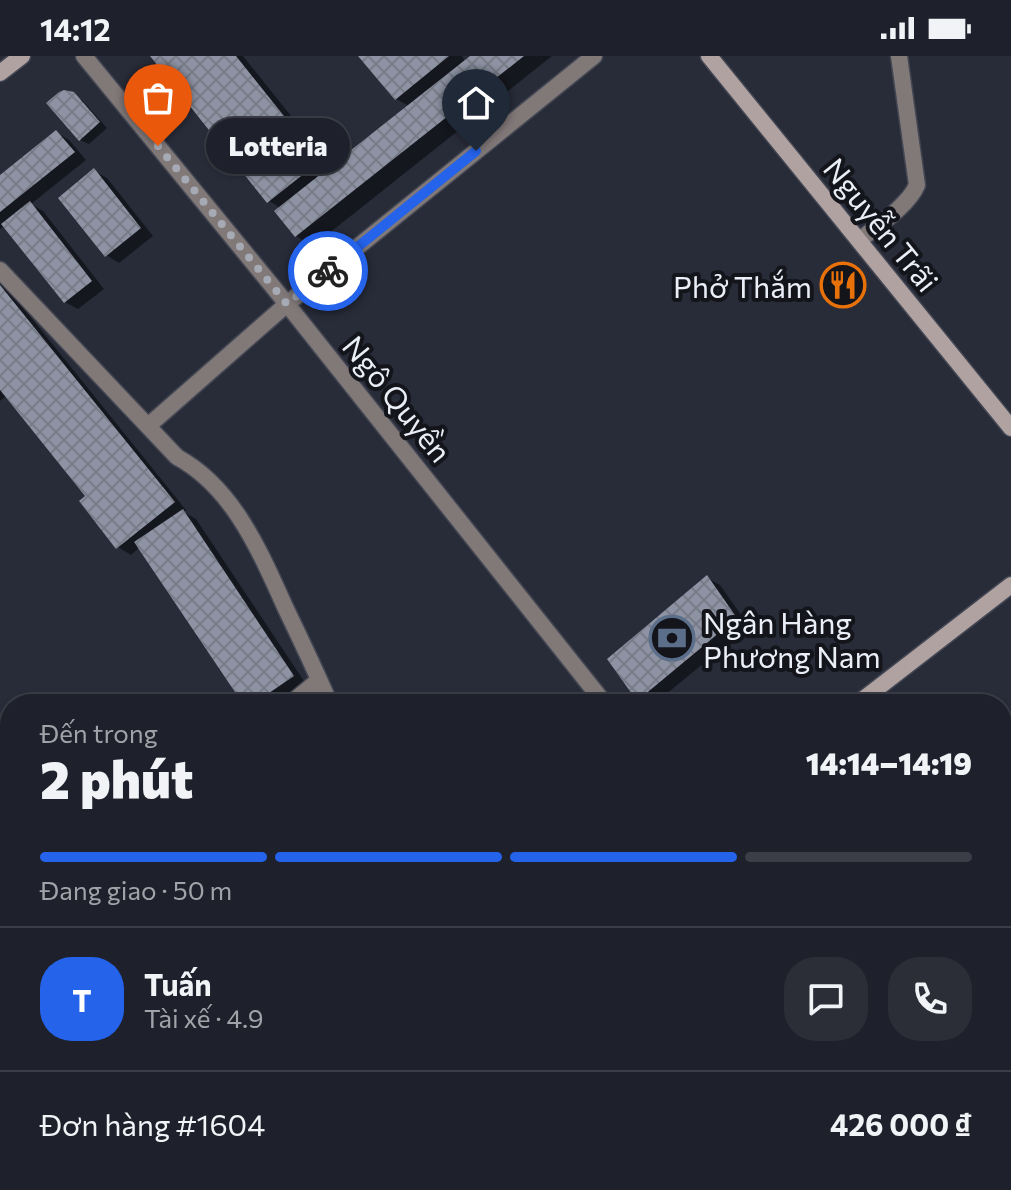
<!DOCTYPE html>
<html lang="vi">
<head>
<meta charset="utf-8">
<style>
	:root { --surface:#1e212b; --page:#2b2e37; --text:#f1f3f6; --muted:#a1a3a9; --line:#3c3e47; --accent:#2563eb }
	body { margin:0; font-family:Commissioner,sans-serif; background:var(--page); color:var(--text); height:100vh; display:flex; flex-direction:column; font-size:30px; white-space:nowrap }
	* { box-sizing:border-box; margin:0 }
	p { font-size:26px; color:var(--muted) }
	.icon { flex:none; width:44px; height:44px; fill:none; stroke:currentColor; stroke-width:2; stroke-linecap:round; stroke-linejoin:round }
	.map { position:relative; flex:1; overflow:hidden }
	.panel { position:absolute; left:0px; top:638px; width:1012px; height:496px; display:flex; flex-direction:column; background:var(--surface); border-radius:32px 32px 0 0; box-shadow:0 2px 6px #0004,0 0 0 2px var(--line) }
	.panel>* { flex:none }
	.pin { position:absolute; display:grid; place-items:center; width:68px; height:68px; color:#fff; margin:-82px -34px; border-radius:50% 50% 50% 0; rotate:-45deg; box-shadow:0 0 8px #0007 }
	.pin .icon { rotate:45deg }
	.courier { position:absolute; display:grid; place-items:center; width:80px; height:80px; margin:-40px; border:6px solid #2563eb; border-radius:50%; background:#fff; color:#222; box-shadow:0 2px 10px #0007 }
	.bubble { position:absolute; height:56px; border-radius:28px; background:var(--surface); box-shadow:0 2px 6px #0004,0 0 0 2px var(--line); font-size:26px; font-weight:800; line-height:56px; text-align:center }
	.head em { font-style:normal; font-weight:800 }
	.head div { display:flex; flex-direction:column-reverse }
	.head { display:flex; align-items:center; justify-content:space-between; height:136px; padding:0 40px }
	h1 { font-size:52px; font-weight:800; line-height:60px }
	.bar { display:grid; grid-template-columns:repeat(4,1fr); gap:12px 8px; align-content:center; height:96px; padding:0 40px }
	.bar i { height:10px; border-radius:6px; background:var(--line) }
	.bar .on { background:var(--accent) }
	.bar p { grid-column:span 4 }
	.line { display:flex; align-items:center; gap:20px; padding:0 40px; border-top:2px solid var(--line) }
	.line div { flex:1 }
	.round { display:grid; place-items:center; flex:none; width:84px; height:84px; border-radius:32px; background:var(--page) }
	.status { display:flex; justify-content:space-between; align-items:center; height:56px; padding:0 40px; background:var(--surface); direction:ltr }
	.status svg { height:22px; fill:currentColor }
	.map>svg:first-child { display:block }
</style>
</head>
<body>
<div class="status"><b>14:12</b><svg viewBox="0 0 49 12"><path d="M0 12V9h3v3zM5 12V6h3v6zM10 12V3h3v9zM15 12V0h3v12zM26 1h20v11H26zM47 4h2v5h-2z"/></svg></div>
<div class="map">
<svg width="1011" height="1134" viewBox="0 0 1011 1134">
	<defs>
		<pattern id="building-cross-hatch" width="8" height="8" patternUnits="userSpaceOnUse" patternTransform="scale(2)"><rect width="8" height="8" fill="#8d93a3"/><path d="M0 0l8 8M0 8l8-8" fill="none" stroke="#787c88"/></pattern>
	</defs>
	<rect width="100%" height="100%" fill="#282c39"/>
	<path fill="#0007" d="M 153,0 L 243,0 L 332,111 L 409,50 L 396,43 L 361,0 L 462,0 L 466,6 L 473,0 L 552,0 L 313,190 L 296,180 L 281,152 L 269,145 Z
		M 73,38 L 82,44 L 107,72 L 89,88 L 80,84 Z
		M 56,76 L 69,84 L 86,104 L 31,148 L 43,155 L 104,233 L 78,253 L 65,246 L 5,169 L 0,173 L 0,122 Z
		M 94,115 L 107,122 L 153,180 L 119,207 L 106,199 Z
		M 0,223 L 186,454 L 184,456 L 196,463 L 306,628 L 276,648 L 245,648 L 140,491 L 131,499 L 118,491 L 88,440 L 7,339 L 0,345 Z
		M 707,522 L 720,529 L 749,570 L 654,648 L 647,648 L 639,643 Z
		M 75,1124 L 146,1124 L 147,1125 L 136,1134 L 83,1134 Z
		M 294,1124 L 406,1124 L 415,1134 L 281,1134 Z"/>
	<path fill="url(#building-cross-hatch)" d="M 150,0 L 236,0 L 320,105 L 267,147 Z
		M 358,0 L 449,0 L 395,44 Z
		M 470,0 L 524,0 L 295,181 L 274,155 Z
		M 64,34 L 74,36 L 100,66 L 79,85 L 46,47 L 59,36 Z
		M 56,74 L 75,96 L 0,156 L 0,119 Z
		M 94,112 L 141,172 L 105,201 L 58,142 Z
		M 30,145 L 92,225 L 64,247 L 1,168 Z
		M 0,229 L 175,446 L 116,493 L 79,445 L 85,440 L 0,334 Z
		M 183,453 L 294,620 L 253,648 L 243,648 L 134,486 Z
		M 707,519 L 737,562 L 637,645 L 607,603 Z
		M 10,898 L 10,960 L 0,948 L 0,906 Z
		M 73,1124 L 127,1124 L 115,1134 L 81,1134 Z
		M 291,1124 L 400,1124 L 408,1134 L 278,1134 Z"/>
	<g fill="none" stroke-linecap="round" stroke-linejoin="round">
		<g stroke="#434753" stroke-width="19">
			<path id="service" d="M 0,214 L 177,401 C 234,432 260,496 286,553 C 301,584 316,616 330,648
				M 290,648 L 319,624
				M 0,887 L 10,879
				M 0,1069 L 10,1082
				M 43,1124 L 51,1134"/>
		</g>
		<g stroke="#434753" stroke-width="19">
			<path id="minor" d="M 860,184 C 877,170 908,150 917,129 L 899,0
				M 148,370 L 287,248 L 594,0
				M 1002,929 L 1011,922
				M 456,1124 L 465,1134
				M 743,1134 L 756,1124"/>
		</g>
		<g stroke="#434753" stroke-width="19">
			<path id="tertiary" d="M 84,0 L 287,248 L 605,648
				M 981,1124 L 989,1134"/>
		</g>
		<g stroke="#434753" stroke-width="19">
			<path id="secondary" d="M 709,0 L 1011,372
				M 0,17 L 22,0
				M 857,648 L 1011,529
				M 235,1134 L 248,1124"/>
		</g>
		<use href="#service" stroke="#817878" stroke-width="16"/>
		<use href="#minor" stroke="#817878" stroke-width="16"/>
		<use href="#tertiary" stroke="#817878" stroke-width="16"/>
		<use href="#secondary" stroke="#b1a2a2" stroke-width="16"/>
	</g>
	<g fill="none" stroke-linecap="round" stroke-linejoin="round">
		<path stroke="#a6aab4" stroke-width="8" stroke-dasharray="0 14.4" d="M 158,90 L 287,248 L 328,215"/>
		<path stroke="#2563eb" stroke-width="10" d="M 328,215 L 476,95"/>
	</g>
	<defs>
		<g id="restaurant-ring" transform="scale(2.3)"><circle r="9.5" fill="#13151b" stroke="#e8710a" stroke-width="1.5"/><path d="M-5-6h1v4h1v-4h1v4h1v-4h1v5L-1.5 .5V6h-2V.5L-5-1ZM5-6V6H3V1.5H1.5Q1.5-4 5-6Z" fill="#e8710a"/></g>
		<g id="bank-ring" transform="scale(2.3)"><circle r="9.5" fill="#13151b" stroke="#5c6f8a" stroke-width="1.5"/><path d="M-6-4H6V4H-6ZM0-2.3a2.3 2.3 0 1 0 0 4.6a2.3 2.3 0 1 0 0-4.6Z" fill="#5c6f8a"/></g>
	</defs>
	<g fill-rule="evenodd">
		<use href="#restaurant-ring" x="843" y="229"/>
		<use href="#bank-ring" x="672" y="582"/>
	</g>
	<g text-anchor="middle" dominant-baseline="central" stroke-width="8" stroke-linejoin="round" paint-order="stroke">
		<g font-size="30" fill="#eaeef6" stroke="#13151b">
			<text transform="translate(882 168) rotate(51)">Nguyễn Trãi</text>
			<text transform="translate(398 342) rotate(51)">Ngô Quyền</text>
		</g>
		<g font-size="30" fill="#eaeef6" stroke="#13151b" text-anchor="end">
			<text x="812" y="229">Phở Thắm</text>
			<text x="703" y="565" text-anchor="start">Ngân Hàng<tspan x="703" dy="34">Phương Nam</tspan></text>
		</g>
	</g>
</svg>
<div class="pin" style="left:158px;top:90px;background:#ea580c"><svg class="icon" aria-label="bag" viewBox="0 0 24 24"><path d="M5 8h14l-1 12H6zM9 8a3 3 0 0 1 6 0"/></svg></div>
<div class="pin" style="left:476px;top:95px;background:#1f2937"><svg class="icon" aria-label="home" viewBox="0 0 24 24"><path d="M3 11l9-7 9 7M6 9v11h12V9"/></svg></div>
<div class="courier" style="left:328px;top:215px"><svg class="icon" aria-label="bike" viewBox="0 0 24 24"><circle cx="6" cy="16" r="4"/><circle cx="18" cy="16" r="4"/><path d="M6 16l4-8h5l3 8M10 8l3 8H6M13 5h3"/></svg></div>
<div class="bubble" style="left:206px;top:62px;width:144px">Lotteria</div>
<section class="panel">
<div class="head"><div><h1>2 phút</h1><p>Đến trong</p></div><em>14:14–14:19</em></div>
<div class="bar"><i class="on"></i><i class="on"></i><i class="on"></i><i></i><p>Đang giao · 50 m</p></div>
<div class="line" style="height:144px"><b class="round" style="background:var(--accent);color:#fff">T</b><div><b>Tuấn</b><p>Tài xế · 4.9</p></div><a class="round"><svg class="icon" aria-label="chat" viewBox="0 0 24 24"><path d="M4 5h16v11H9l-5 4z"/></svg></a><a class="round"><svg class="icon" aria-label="phone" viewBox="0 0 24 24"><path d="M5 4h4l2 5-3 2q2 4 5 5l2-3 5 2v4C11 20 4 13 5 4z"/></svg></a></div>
<div class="line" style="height:104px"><div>Đơn hàng #1604</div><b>426 000 ₫</b></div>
</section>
</div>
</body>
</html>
